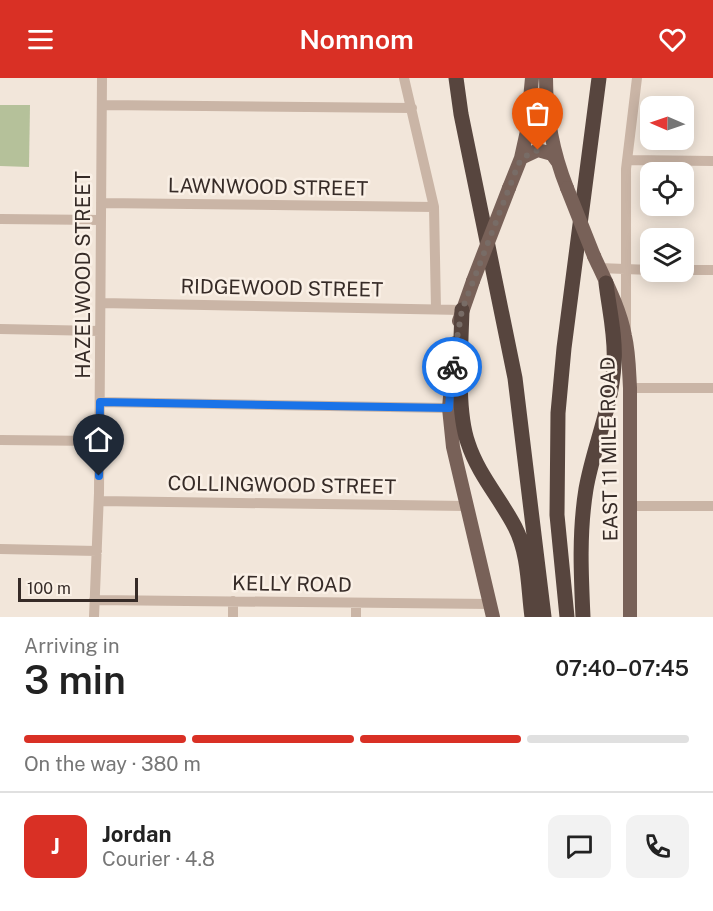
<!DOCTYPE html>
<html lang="en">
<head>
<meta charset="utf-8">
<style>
	:root { --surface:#fff; --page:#f2f2f2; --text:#222; --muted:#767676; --line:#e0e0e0; --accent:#d93025 }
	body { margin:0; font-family:"Public Sans",sans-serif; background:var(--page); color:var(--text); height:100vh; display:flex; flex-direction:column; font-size:22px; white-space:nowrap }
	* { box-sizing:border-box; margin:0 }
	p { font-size:20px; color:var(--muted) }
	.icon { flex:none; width:33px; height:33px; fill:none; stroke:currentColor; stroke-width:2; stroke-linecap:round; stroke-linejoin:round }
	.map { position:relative; height:539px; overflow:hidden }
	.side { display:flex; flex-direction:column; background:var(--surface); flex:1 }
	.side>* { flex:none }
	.needle { width:39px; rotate:272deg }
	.buttons { position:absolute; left:640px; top:18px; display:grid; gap:12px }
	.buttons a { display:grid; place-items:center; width:54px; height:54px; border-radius:12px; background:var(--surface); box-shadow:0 3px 15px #0003; font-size:30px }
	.scale { position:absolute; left:18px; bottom:15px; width:120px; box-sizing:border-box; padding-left:6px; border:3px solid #362b27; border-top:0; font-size:16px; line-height:21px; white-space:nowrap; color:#362b27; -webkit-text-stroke:4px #faf0e6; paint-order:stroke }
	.pin { position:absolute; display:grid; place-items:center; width:51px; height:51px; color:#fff; margin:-62px -26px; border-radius:50% 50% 50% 0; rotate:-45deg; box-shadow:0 0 6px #0007 }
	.pin .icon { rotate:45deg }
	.courier { position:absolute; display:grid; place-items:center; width:60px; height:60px; margin:-30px; border:4px solid #1a73e8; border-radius:50%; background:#fff; color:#222; box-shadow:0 2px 8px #0007 }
	.summary em { font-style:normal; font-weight:600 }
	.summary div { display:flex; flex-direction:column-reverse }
	.summary { display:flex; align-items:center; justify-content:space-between; height:102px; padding:0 24px }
	h1 { font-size:39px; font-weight:600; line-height:45px }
	.bar { display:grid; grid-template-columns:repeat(4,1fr); gap:9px 6px; align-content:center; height:72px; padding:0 24px }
	.bar i { height:8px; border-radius:4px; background:var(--line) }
	.bar .current { background:var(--accent) }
	.bar p { grid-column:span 4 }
	.line { display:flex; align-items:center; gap:15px; padding:0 24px; border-top:2px solid var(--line) }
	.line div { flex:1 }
	.round { display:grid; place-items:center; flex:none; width:63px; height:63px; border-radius:12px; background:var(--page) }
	header { display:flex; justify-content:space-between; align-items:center; height:78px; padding:0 24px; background:var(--accent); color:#fff; font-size:27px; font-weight:600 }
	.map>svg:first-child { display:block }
</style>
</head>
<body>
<header><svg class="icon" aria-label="menu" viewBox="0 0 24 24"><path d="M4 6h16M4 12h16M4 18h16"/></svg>Nomnom<svg class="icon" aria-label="heart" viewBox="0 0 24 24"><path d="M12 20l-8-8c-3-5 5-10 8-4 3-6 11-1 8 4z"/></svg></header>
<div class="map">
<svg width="713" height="539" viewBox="0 0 713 539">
	<rect width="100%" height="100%" fill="#f2e6da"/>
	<path fill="#b5c19a" d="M 0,27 L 30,27 L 29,89 L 0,88 Z"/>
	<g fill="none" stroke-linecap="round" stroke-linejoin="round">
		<path stroke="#cab5a6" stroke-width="10" d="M 404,0 L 434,129 L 436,231
			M 102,27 L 412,30
			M 627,82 L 713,83
			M 101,125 L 434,129
			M 0,141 L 101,142
			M 599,190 L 651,192
			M 684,192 L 713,192
			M 101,225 L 462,232
			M 0,251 L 100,253
			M 626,251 L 626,91 L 637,0
			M 630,310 L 713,310
			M 100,324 L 449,330
			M 0,362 L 99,363
			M 99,423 L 465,428
			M 630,428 L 713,428
			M 0,471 L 97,473
			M 94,522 L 490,526
			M 233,523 L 233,539
			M 356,525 L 356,539
			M 94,539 L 99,415 L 102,0"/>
		<path stroke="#786158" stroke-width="14" d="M 546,0 C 546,38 553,75 567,110
			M 521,80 L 538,72 L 552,76 L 557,83
			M 509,110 L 521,80 L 527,53 L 532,0
			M 594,178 C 606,204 620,231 625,258 C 629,275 629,293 630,310 L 630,539
			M 459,243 L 473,203
			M 455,265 L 449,330 L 453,369 L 493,539"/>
		<path stroke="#57453e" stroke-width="15" d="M 456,0 L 461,36 L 515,300 L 544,539
			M 462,232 C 461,269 456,331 468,365 C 478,396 500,420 515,449 C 529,476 528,510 532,539
			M 567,539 L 557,437 L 558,335 L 564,270 L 599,0
			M 583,539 C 581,496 579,454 586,411 C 593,370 612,329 614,286 C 616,259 609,231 606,205"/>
		<path stroke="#786158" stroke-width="14" d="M 567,110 L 594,178
			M 473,203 L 509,110"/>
	</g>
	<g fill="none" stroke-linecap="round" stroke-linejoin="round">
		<path stroke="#786c66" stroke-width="6" stroke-dasharray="0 10.8" d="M 452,289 L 462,232 L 518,87 L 522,80 L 538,72"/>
		<path stroke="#1a73e8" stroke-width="8" d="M 99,398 L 100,324 L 449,330 L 452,289"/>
	</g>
	<g text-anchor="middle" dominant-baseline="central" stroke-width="5" stroke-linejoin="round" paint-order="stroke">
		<g font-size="20" fill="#362b27" stroke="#faf0e6">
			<text transform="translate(268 109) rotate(1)">LAWNWOOD STREET</text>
			<text transform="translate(83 197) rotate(-90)">HAZELWOOD STREET</text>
			<text transform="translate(282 210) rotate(1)">RIDGEWOOD STREET</text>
			<text transform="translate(609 371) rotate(-91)">EAST 11 MILE ROAD</text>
			<text transform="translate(282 407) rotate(1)">COLLINGWOOD STREET</text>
			<text transform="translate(292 506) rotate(1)">KELLY ROAD</text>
		</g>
	</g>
</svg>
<div class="buttons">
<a><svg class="needle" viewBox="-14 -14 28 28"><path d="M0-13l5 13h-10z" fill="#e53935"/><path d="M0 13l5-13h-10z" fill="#767676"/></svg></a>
<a><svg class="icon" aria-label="locate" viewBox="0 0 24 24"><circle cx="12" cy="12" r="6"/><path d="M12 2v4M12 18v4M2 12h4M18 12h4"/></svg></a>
<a><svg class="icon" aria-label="layers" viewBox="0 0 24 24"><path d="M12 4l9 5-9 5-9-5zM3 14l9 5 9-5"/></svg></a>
</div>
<div class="scale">100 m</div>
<div class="pin" style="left:538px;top:72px;background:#ea580c"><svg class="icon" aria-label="bag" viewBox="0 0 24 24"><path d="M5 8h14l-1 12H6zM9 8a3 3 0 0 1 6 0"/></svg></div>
<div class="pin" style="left:99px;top:398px;background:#1f2937"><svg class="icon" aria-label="home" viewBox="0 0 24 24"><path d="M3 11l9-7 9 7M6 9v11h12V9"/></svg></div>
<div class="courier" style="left:452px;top:289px"><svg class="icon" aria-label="bike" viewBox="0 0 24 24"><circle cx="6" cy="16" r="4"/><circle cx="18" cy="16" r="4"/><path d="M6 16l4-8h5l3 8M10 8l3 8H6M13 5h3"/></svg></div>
</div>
<section class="side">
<div class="summary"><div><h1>3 min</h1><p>Arriving in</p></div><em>07:40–07:45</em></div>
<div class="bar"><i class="current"></i><i class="current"></i><i class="current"></i><i></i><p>On the way · 380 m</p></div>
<div class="line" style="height:108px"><b class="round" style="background:var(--accent);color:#fff">J</b><div><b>Jordan</b><p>Courier · 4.8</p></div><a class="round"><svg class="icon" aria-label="chat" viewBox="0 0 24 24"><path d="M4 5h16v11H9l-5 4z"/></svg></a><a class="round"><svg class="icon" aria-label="phone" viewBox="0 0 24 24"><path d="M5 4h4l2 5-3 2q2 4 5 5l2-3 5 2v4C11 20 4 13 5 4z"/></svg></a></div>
</section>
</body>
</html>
